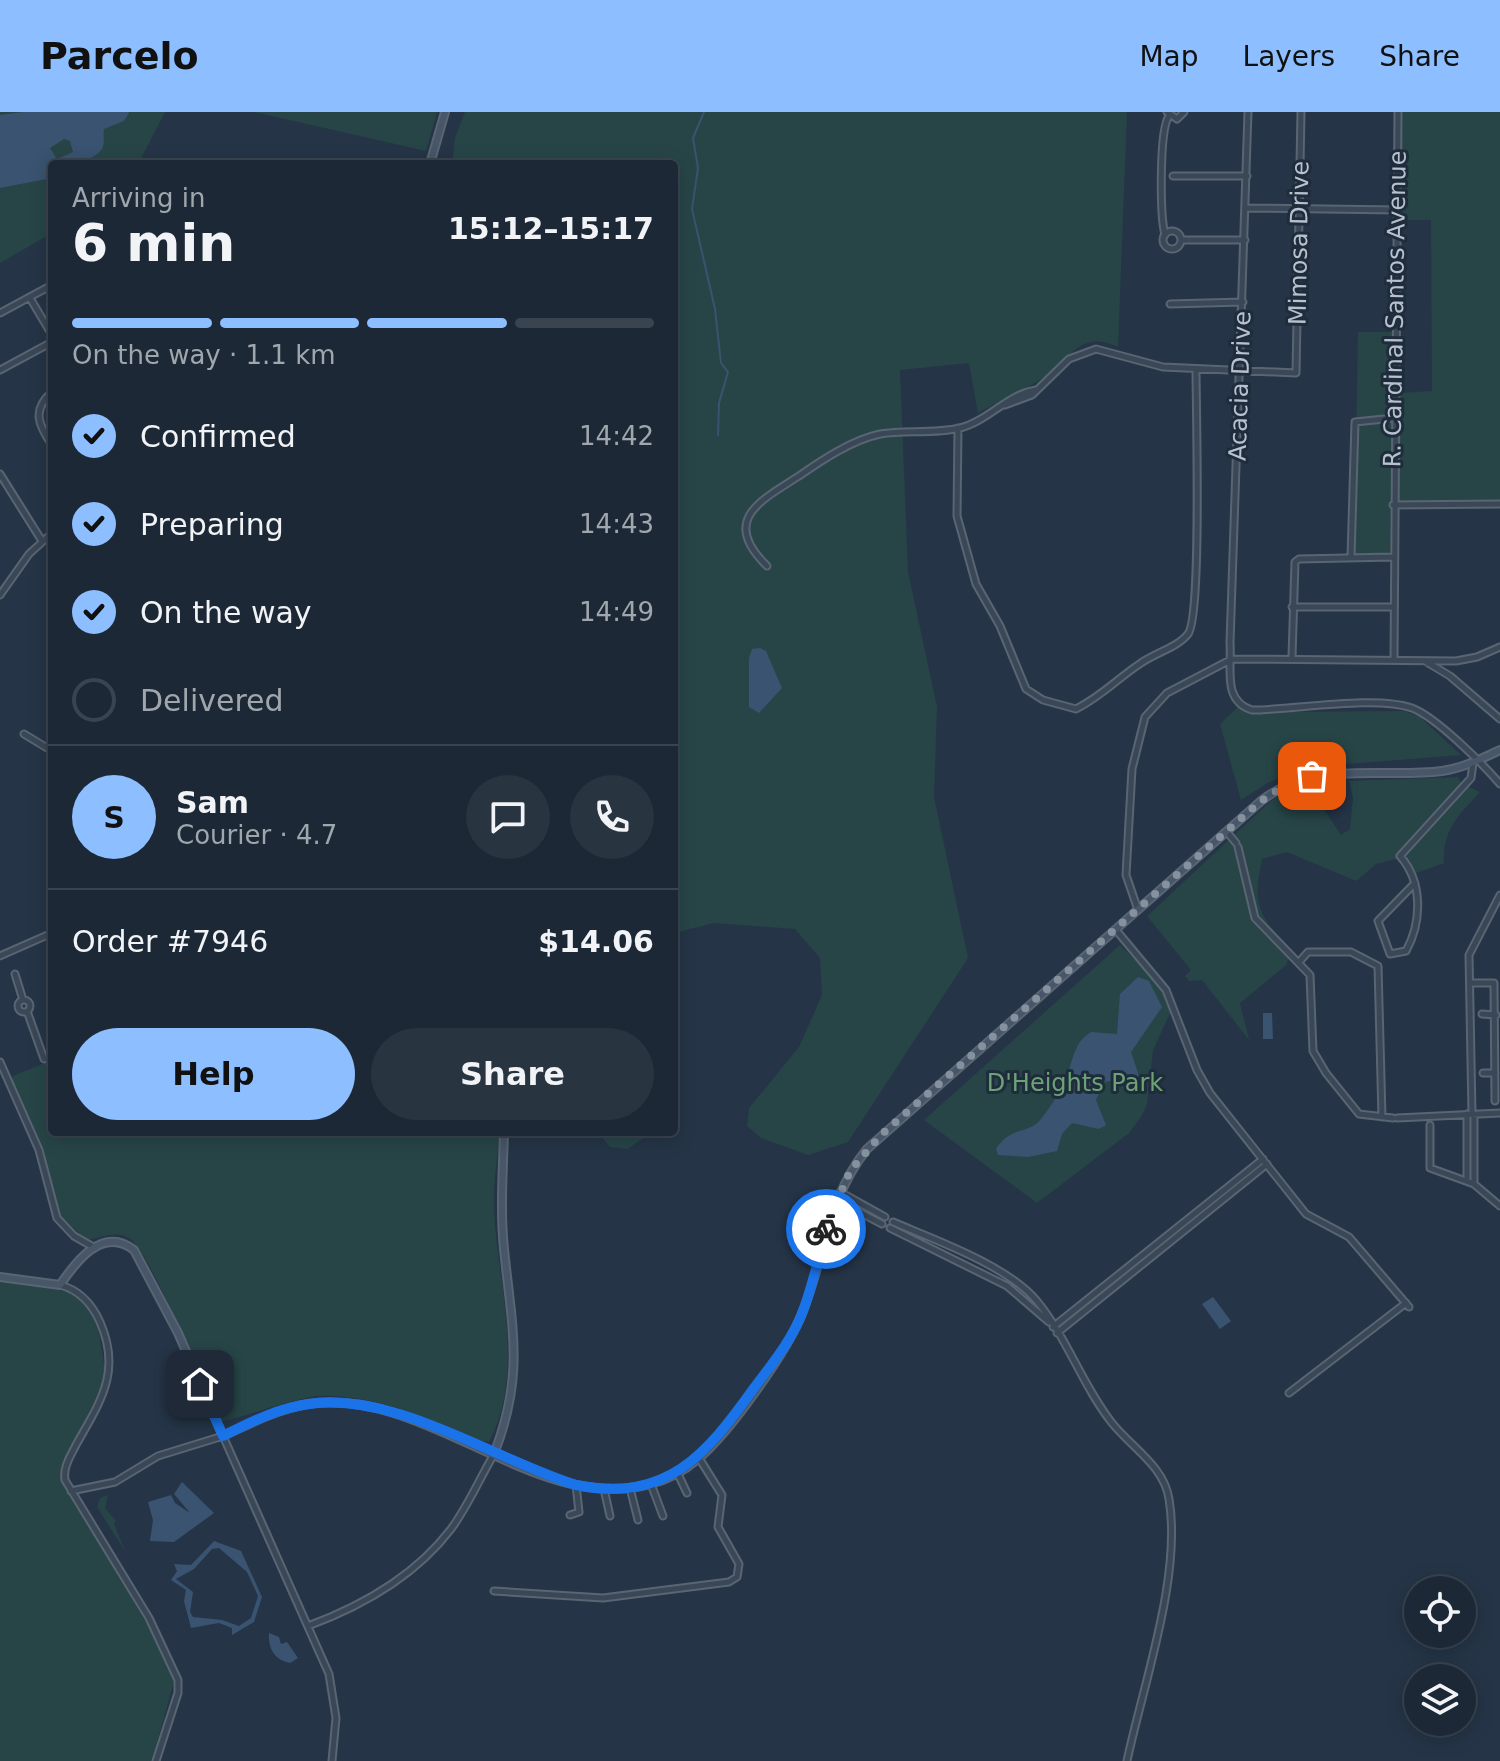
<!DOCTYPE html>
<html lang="en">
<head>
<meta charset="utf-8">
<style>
	:root { --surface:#1c2835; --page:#293441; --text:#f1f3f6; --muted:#a0a6ad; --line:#3a4450; --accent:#8dbeff }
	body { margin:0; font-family:"DejaVu Sans",sans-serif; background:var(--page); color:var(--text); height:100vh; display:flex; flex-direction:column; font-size:30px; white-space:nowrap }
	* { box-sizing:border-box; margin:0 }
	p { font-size:26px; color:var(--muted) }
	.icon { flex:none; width:44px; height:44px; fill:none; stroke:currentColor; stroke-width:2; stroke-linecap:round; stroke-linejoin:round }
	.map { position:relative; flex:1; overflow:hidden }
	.side { position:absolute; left:48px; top:48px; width:630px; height:976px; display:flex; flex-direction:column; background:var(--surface); border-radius:8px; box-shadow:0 4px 20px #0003,0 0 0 2px var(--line) }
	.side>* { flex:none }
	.tools { position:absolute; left:1404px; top:1464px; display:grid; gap:16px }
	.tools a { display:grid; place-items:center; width:72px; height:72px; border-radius:50%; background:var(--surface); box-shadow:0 4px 20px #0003,0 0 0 2px var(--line); font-size:40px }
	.pin { position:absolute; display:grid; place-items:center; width:68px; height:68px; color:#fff; margin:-34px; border-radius:16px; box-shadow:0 4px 12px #0006 }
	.courier { position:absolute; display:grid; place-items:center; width:80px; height:80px; margin:-40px; border:6px solid #1a73e8; border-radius:50%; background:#fff; color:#222; box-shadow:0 2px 10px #0007 }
	.summary em { font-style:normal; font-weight:800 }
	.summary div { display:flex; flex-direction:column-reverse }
	.summary { display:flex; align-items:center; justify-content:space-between; height:136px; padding:0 24px }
	h1 { font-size:52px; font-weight:800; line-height:60px }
	.bar { display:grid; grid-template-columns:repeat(4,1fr); gap:12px 8px; align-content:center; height:96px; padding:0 24px }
	.bar i { height:10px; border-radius:6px; background:var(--line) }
	.bar .on { background:var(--accent) }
	.bar p { grid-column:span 4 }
	.line { display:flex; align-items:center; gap:20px; padding:0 24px; border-top:2px solid var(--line) }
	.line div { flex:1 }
	.round { display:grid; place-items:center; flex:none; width:84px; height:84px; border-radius:42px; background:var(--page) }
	ol { padding:0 24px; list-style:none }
	li { display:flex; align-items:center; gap:24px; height:88px }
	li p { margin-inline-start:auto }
	li .icon { padding:8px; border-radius:50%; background:var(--accent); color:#111; stroke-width:4 }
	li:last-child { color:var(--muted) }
	li i { width:44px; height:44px; border:4px solid var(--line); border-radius:50% }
	.button { display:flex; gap:16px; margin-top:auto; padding:16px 24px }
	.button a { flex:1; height:92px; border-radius:48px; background:var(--accent); color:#111; font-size:32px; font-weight:800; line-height:92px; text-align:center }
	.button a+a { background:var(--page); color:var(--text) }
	header { display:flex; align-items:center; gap:48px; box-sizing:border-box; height:112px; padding:0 40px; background:var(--accent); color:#111 }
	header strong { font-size:38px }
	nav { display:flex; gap:44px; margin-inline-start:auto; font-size:28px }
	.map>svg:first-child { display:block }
</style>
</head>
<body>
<header>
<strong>Parcelo</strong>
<nav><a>Map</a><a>Layers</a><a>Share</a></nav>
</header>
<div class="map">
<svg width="1500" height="1649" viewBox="0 0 1500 1649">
	<rect width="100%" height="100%" fill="#253547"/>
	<path fill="#274547" d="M 0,0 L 165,0 L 138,52 L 52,52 L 52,121 L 0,151 Z
		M 254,0 L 437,0 L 426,39 Z
		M 465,0 L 1127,0 L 1118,235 C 1078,217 1071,248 1044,265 C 1023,279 999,289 978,301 L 969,251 L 900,258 L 908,460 L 937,595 L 934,685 L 968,846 L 848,1030 L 808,1043 L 761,1026 L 747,1014 L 749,996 L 799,935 L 822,883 L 820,846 L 795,817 L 714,811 L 674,821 L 674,52 L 452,52 L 455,26 Z
		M 1401,0 L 1500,0 L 1500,390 L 1397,392 L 1398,281 L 1432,279 L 1431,108 L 1399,108 Z
		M 1358,220 L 1393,220 L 1390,442 L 1354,442 Z
		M 1238,595 L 1251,600 L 1404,599 L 1420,605 L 1461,643 L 1309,655 L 1269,670 L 1241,688 L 1220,612 Z
		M 1458,665 L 1462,672 L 1480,680 C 1459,703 1442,718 1444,751 L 1408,764 L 1400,746 L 1376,752 L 1356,769 L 1287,740 L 1262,747 C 1252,795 1258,803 1292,838 L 1286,853 L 1240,891 L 1249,928 L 1202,868 L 1189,869 L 1185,864 L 1191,858 L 1147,804 L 1272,688 L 1300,674 L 1330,671 L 1320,691 L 1341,723 L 1350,717 L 1353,685 L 1349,669 Z
		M 1120,833 L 1158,871 L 1171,899 L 1153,938 L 1147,992 L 1141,1005 L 1129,1021 L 1037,1091 L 924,1008 Z
		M 52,948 L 52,1020 L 500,1020 C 497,1047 493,1073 494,1100 C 498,1174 526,1259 489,1330 C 473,1328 457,1319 443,1313 C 402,1297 362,1282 318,1284 C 296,1285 225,1312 219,1309 C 205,1279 150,1137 129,1126 C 115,1118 101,1126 87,1128 L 59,1104 L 41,1032 L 11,969 L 13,964 Z
		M 598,1020 L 650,1020 L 650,1022 L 627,1037 L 610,1035 Z
		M 0,1168 L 68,1180 L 79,1185 L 97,1208 L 106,1265 L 65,1348 L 67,1376 L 147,1512 L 174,1569 L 152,1649 L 0,1649 Z
		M 108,1383 L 105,1396 L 116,1409 L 114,1412 L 125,1439 L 97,1395 L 100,1386 Z"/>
	<path fill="#395370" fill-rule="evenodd" d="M 23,0 L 129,0 L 129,1 L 124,9 L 104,17 C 103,23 105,32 102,37 C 92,51 67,52 52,52 L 52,66 L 0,76 L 0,3 ZM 64,27 L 70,29 L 73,40 L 57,47 L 50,36 Z
		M 760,536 L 766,539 L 782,576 L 759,601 L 749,595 L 749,546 L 752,537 Z
		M 1138,865 L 1149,869 L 1162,895 L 1131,940 L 1139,964 L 1136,977 L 1129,979 L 1111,969 L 1104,970 L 1096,988 L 1106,1013 L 1099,1017 L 1072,1011 L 1062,1022 L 1057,1039 L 1028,1045 L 998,1043 L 996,1037 C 1011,1013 1029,1023 1041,1007 C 1051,994 1062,978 1067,963 C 1074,946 1074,930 1091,920 L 1117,922 L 1120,882 Z
		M 1263,901 L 1272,901 L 1273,927 L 1263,927 Z
		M 1213,1185 L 1231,1209 L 1220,1217 L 1202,1192 Z
		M 182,1370 L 214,1401 L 174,1430 L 150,1429 L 153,1408 L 148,1390 L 171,1383 L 175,1391 L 190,1401 L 174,1382 Z
		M 214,1429 L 241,1439 L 262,1485 L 254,1510 L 232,1523 L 232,1516 L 219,1511 L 191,1516 L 184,1489 L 186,1478 L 171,1468 L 177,1459 L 174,1452 L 191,1453 ZM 219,1436 L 247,1460 L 258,1484 L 251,1506 L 239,1514 L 222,1508 L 193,1505 L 190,1500 L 193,1480 L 176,1467 L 194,1457 L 212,1437 Z
		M 269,1521 L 279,1525 L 281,1532 L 287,1530 L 298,1546 L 290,1551 C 274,1548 268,1536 269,1521 Z"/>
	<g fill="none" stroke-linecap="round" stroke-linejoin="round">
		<path stroke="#395370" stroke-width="2" d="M 704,0 L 693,26 L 698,56 L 692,97 L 715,197 L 721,251 L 728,260 L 719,291 L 718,323"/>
		<g stroke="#596573" stroke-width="9">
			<path id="street" d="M 1167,0 L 1177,7 L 1184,0
				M 1248,0 L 1230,531 C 1232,556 1222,589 1252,598 C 1294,598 1374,583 1412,596 C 1436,605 1483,652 1500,672
				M 1173,64 L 1247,64
				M 1246,96 L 1398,98
				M1163 128a9 9 0 1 1 18 0a9 9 0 1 1-18 0Z
				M 1165,123 C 1160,104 1159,18 1169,4
				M 1182,128 L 1245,128
				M 30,186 L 52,223
				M 1170,192 L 1243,190
				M 0,201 L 52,173
				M 0,258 L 52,230
				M 52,280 C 31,298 39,314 52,333
				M 1005,293 L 1032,283 L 1069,247 L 1096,237 L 1163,255 L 1296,261 L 1301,0
				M 958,316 L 957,404 L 976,472 L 1000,514 L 1026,577 L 1043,588 L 1076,597 C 1102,584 1118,566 1141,551 C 1155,541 1178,535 1188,522 C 1202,504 1196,295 1196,257
				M 0,362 L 42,429
				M 1393,393 L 1500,392
				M 1351,445 L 1355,310 L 1394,306
				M 767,454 C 720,408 760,389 799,364 C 822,348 852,328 880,322 C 906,318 934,322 960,316 C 988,309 1008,282 1036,278
				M 0,483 L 29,442 L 52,421
				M 1292,495 L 1394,495
				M 1292,545 L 1295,450 L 1299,447 L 1393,445
				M 1394,548 L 1398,0
				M 1425,549 L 1450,564 L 1500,607
				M 24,622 L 52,639
				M 1227,720 L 1236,731
				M 1238,735 L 1255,806 L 1310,863 L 1313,939 L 1326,961 L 1359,1002 L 1393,1006
				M 1415,771 L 1378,809 L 1390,842 L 1406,839 C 1422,810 1423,770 1400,744 L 1471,666 L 1473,651
				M 1138,798 L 1126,763 L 1132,657 L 1145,605 L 1167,581 L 1232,547 L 1456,549 L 1477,545 L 1500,535
				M 1116,818 L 1166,878 L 1197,958 L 1210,981 L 1306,1102 L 1349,1125 L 1409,1195
				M 0,844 L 52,821
				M 1299,850 L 1308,840 L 1351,840 L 1378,854 L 1382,1005
				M 15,862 L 23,888
				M 1470,871 L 1494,871 L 1495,989
				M18 894a6 6 0 1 1 12 0a6 6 0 1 1-12 0Z
				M 27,899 L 44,947
				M 1482,902 L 1496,903
				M 0,950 L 39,1038 L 57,1106 L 74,1124 L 95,1136
				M 1483,961 L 1495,961
				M 1472,1002 L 1469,843 L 1500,783
				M 1397,1006 L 1500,1001
				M 1430,1013 L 1430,1056 L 1474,1072 L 1500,1094
				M 1467,1068 L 1467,1002
				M 1474,1072 L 1474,1002
				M 840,1080 L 885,1105
				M 836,1088 L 882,1112
				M 893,1110 C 935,1128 1006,1153 1036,1188 C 1067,1225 1082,1273 1112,1311 C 1132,1336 1164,1354 1169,1387 C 1182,1464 1143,1573 1127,1649
				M 890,1116 L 1007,1174 L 1049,1210
				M 60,1173 C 79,1178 92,1192 100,1210 C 122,1260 100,1290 76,1333 C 70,1345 63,1355 65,1368 L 149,1506 L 178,1568 L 178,1581 L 156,1649
				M 1053,1215 L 1263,1047
				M 1057,1221 L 1267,1052
				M 1289,1281 L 1406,1191
				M 677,1360 L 687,1381
				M 651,1372 L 663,1404
				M 630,1376 L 638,1408
				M 604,1377 L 610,1404
				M 71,1379 L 115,1370 L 158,1344 L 223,1324 L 329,1562 L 336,1606 L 332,1649
				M 570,1403 L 579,1400 L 576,1373
				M 494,1479 L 603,1486 L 729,1470 L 737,1465 L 739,1452 L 718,1415 L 722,1383 L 699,1346
				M 308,1514 C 362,1494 416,1463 451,1417 C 468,1394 480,1366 494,1342"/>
		</g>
		<g stroke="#596573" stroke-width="10">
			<path id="secondary" d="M 430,52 L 445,0
				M 0,1165 L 60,1173 C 75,1151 102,1113 134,1138 L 178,1221 L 223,1324 C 251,1311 277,1297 308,1292 C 426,1274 537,1404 650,1372 C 667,1368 685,1358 698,1347 C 730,1320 789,1237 803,1199 C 825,1143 828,1085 867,1037 L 1261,689 C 1314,647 1380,667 1442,659 C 1463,656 1481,647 1500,638
				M 494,1342 C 525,1262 512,1217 504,1137 C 500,1098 503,1059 504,1020"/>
		</g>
		<use href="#street" stroke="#3a4756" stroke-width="5"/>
		<use href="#secondary" stroke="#485669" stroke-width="6"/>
	</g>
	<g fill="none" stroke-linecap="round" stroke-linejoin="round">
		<path stroke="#85919f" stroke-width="8" stroke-dasharray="0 14.4" d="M 826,1117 L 850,1059 L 881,1023 L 1261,689 L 1286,673 L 1312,664"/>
		<path stroke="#1a73e8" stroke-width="10" d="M 200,1272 L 223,1324 C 251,1310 278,1296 309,1292 C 397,1280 493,1347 576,1373 C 667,1391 706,1343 754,1276 C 772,1252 792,1228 803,1199 C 813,1173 819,1144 826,1117"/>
	</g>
	<g text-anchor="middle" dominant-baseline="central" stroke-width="6" stroke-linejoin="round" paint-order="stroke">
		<g font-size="24" fill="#b8c2cf" stroke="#1e2c3b">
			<text transform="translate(1299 131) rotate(-89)">Mimosa Drive</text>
			<text transform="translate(1395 197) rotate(-89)">R. Cardinal Santos Avenue</text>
			<text transform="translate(1240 274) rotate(-88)">Acacia Drive</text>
		</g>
		<g font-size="24" fill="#6da276" stroke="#1e2c3b">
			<text x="1075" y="971">D'Heights Park</text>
		</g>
	</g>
</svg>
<div class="tools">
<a><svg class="icon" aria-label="locate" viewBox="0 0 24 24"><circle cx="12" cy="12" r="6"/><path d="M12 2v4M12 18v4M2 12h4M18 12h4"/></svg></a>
<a><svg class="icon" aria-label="layers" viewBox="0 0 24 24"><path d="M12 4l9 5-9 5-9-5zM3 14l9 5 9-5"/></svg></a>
</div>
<div class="pin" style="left:1312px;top:664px;background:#ea580c"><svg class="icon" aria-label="bag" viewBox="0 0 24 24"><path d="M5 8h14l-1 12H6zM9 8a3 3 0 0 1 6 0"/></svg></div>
<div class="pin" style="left:200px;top:1272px;background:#1f2937"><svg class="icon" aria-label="home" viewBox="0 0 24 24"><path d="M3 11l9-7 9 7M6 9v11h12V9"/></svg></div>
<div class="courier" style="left:826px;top:1117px"><svg class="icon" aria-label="bike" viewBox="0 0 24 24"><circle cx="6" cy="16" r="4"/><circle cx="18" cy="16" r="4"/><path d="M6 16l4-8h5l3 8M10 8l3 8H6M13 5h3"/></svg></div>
<section class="side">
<div class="summary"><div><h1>6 min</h1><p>Arriving in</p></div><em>15:12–15:17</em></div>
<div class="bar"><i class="on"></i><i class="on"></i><i class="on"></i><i></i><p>On the way · 1.1 km</p></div>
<ol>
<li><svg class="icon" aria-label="check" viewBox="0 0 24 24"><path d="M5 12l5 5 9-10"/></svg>Confirmed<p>14:42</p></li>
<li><svg class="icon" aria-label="check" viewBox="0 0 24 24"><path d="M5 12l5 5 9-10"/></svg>Preparing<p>14:43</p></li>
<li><svg class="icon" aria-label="check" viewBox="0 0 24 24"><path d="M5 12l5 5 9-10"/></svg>On the way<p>14:49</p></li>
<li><i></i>Delivered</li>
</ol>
<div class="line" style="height:144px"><b class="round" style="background:var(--accent);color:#111">S</b><div><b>Sam</b><p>Courier · 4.7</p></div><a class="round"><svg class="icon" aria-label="chat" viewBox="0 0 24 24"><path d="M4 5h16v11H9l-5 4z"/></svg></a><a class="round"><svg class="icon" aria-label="phone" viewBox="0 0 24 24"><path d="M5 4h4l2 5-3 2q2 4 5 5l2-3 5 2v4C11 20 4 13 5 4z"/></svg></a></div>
<div class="line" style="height:104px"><div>Order #7946</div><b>$14.06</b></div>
<div class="button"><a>Help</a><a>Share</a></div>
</section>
</div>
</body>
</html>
